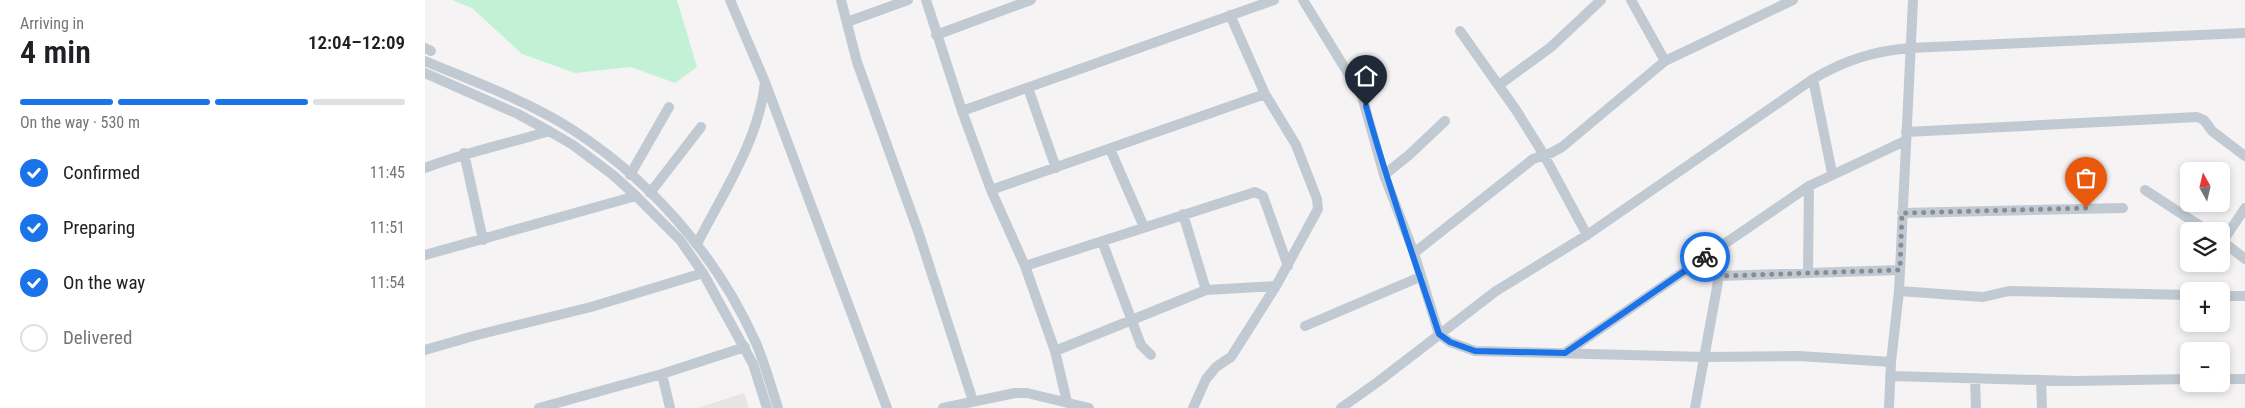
<!DOCTYPE html>
<html lang="en">
<head>
<meta charset="utf-8">
<style>
	:root { --surface:#fff; --page:#f2f2f2; --text:#202124; --muted:#757577; --line:#e0e0e0; --accent:#1a73e8 }
	body { margin:0; font-family:"Roboto Condensed",sans-serif; background:var(--page); color:var(--text); height:100vh; display:flex; flex-direction:column; font-size:19px; white-space:nowrap }
	* { box-sizing:border-box; margin:0 }
	p { font-size:16px; color:var(--muted) }
	.icon { flex:none; width:28px; height:28px; fill:none; stroke:currentColor; stroke-width:2; stroke-linecap:round; stroke-linejoin:round }
	.map { position:relative; flex:1; overflow:hidden }
	.side { display:flex; flex-direction:column; background:var(--surface); width:425px }
	.side>* { flex:none }
	.needle { width:32px; rotate:352deg }
	.tools { position:absolute; left:1755px; top:162px; display:grid; gap:10px }
	.tools a { display:grid; place-items:center; width:50px; height:50px; border-radius:8px; background:var(--surface); box-shadow:0 2px 8px #0003; font-size:25px }
	.pin { position:absolute; display:grid; place-items:center; width:42px; height:42px; color:#fff; margin:-51px -21px; border-radius:50% 50% 50% 0; rotate:-45deg; box-shadow:0 0 5px #0007 }
	.pin .icon { rotate:45deg }
	.courier { position:absolute; display:grid; place-items:center; width:50px; height:50px; margin:-25px; border:4px solid #1a73e8; border-radius:50%; background:#fff; color:#222; box-shadow:0 1px 6px #0007 }
	.overview em { font-style:normal; font-weight:600 }
	.overview div { display:flex; flex-direction:column-reverse }
	.overview { display:flex; align-items:center; justify-content:space-between; height:85px; padding:0 20px }
	h1 { font-size:32px; font-weight:600; line-height:38px }
	.bar { display:grid; grid-template-columns:repeat(4,1fr); gap:8px 5px; align-content:center; height:60px; padding:0 20px }
	.bar i { height:6px; border-radius:4px; background:var(--line) }
	.bar .selected { background:var(--accent) }
	.bar p { grid-column:span 4 }
	ol { padding:0 20px; list-style:none }
	li { display:flex; align-items:center; gap:15px; height:55px }
	li p { margin-inline-start:auto }
	li .icon { padding:5px; border-radius:50%; background:var(--accent); color:#fff; stroke-width:4 }
	li:last-child { color:var(--muted) }
	li i { width:28px; height:28px; border:2px solid var(--line); border-radius:50% }
	main { display:flex; flex:1; min-height:0 }
	.map>svg:first-child { display:block }
</style>
</head>
<body>
<main>
<section class="side">
<div class="overview"><div><h1>4 min</h1><p>Arriving in</p></div><em>12:04–12:09</em></div>
<div class="bar"><i class="selected"></i><i class="selected"></i><i class="selected"></i><i></i><p>On the way · 530 m</p></div>
<ol>
<li><svg class="icon" aria-label="check" viewBox="0 0 24 24"><path d="M5 12l5 5 9-10"/></svg>Confirmed<p>11:45</p></li>
<li><svg class="icon" aria-label="check" viewBox="0 0 24 24"><path d="M5 12l5 5 9-10"/></svg>Preparing<p>11:51</p></li>
<li><svg class="icon" aria-label="check" viewBox="0 0 24 24"><path d="M5 12l5 5 9-10"/></svg>On the way<p>11:54</p></li>
<li><i></i>Delivered</li>
</ol>
</section>
<div class="map">
<svg width="1820" height="408" viewBox="0 0 1820 408">
	<rect width="100%" height="100%" fill="#f5f3f3"/>
	<path fill="#e6e4e5" d="M 319,393 L 324,408 L 273,408 Z"/>
	<path fill="#c3f1d5" d="M 27,0 L 252,0 L 272,67 L 250,83 L 206,67 L 150,73 L 97,54 L 47,8 Z"/>
	<g fill="none" stroke-linecap="round" stroke-linejoin="round">
		<path stroke="#c1cad2" stroke-width="10" d="M 416,0 L 432,62 L 493,231 L 548,401
			M 501,0 L 537,111 L 566,190 L 600,266 L 630,351 L 642,402
			M 878,0 L 937,96 L 959,175 L 989,253 L 1014,334 L 1025,342 L 1050,351 L 1280,357 L 1374,356 L 1466,362
			M 1206,0 L 1240,61
			M 422,22 L 483,0
			M 1035,31 L 1091,110 L 1119,155 L 1162,235
			M 511,35 L 606,0
			M 0,48 L 6,51
			M 0,61 C 45,80 92,97 135,122 C 220,173 291,253 331,343 C 340,364 346,386 353,408
			M 0,73 L 93,114 L 124,131 L 148,145 L 188,175 L 211,196 L 255,240 L 278,273 L 328,364 L 342,408
			M 1388,79 L 1407,173
			M 340,82 L 462,408
			M 1074,85 L 1126,47 L 1176,0
			M 603,88 L 631,168
			M 537,111 L 849,0
			M 1481,132 L 1772,117 L 1779,120 L 1787,131 L 1820,156
			M 685,149 L 719,227
			M 39,153 L 58,240
			M 0,168 C 40,152 83,144 124,131
			M 205,175 L 244,107
			M 959,175 L 984,155 L 1020,121
			M 566,190 L 840,94
			M 1720,190 L 1783,231
			M 225,193 L 276,127
			M 1477,213 L 1698,208
			M 758,214 L 781,290
			M 1796,240 L 1820,259
			M 677,241 L 716,345 L 726,355
			M 1798,241 L 1820,208
			M 272,244 C 298,193 334,140 340,82 L 305,0
			M 989,253 L 1108,159 L 1126,153 L 1137,147 L 1240,61 L 1368,0
			M 0,255 L 211,196
			M 600,266 L 830,192 L 838,196 L 863,266
			M 1383,272 L 1384,186
			M 1294,276 L 1475,270
			M 1474,291 L 1558,297 L 1584,291 L 1764,295
			M 1796,296 L 1820,296
			M 880,326 L 995,277
			M 0,350 L 52,335 L 166,307 L 278,273
			M 630,351 L 781,290 L 851,286
			M 1140,353 L 1384,186 L 1480,141
			M 237,374 L 245,408
			M 1465,376 L 1650,381 L 1764,379
			M 1550,378 L 1551,408
			M 1796,379 L 1820,379
			M 1616,380 L 1617,408
			M 114,408 L 237,374 L 320,347
			M 518,408 L 590,393 L 602,393 L 664,408
			M 768,408 L 781,379 L 791,367 L 806,357 L 851,286 L 893,209 L 892,199 L 871,145 L 840,94 L 805,15
			M 916,408 L 954,381 L 1071,291 L 1162,235 L 1388,79 C 1420,60 1449,51 1485,48 L 1820,33
			M 1270,408 L 1294,276 L 1294,247
			M 1464,408 L 1466,362 L 1474,291 L 1488,0"/>
	</g>
	<g fill="none" stroke-linecap="round" stroke-linejoin="round">
		<path stroke="#868d94" stroke-width="5" stroke-dasharray="0 9" d="M 1280,257 L 1294,247 L 1294,276 L 1475,270 L 1477,213 L 1661,208"/>
		<path stroke="#1a73e8" stroke-width="6" d="M 941,106 C 962,183 989,258 1014,334 L 1025,342 L 1050,351 L 1140,353 L 1280,257"/>
	</g>
</svg>
<div class="tools">
<a><svg class="needle" viewBox="-14 -14 28 28"><path d="M0-13l5 13h-10z" fill="#e53935"/><path d="M0 13l5-13h-10z" fill="#757577"/></svg></a>
<a><svg class="icon" aria-label="layers" viewBox="0 0 24 24"><path d="M12 4l9 5-9 5-9-5zM3 14l9 5 9-5"/></svg></a>
<a>+</a>
<a>−</a>
</div>
<div class="pin" style="left:1661px;top:208px;background:#ea580c"><svg class="icon" aria-label="bag" viewBox="0 0 24 24"><path d="M5 8h14l-1 12H6zM9 8a3 3 0 0 1 6 0"/></svg></div>
<div class="pin" style="left:941px;top:106px;background:#1f2937"><svg class="icon" aria-label="home" viewBox="0 0 24 24"><path d="M3 11l9-7 9 7M6 9v11h12V9"/></svg></div>
<div class="courier" style="left:1280px;top:257px"><svg class="icon" aria-label="bike" viewBox="0 0 24 24"><circle cx="6" cy="16" r="4"/><circle cx="18" cy="16" r="4"/><path d="M6 16l4-8h5l3 8M10 8l3 8H6M13 5h3"/></svg></div>
</div>
</main>
</body>
</html>
